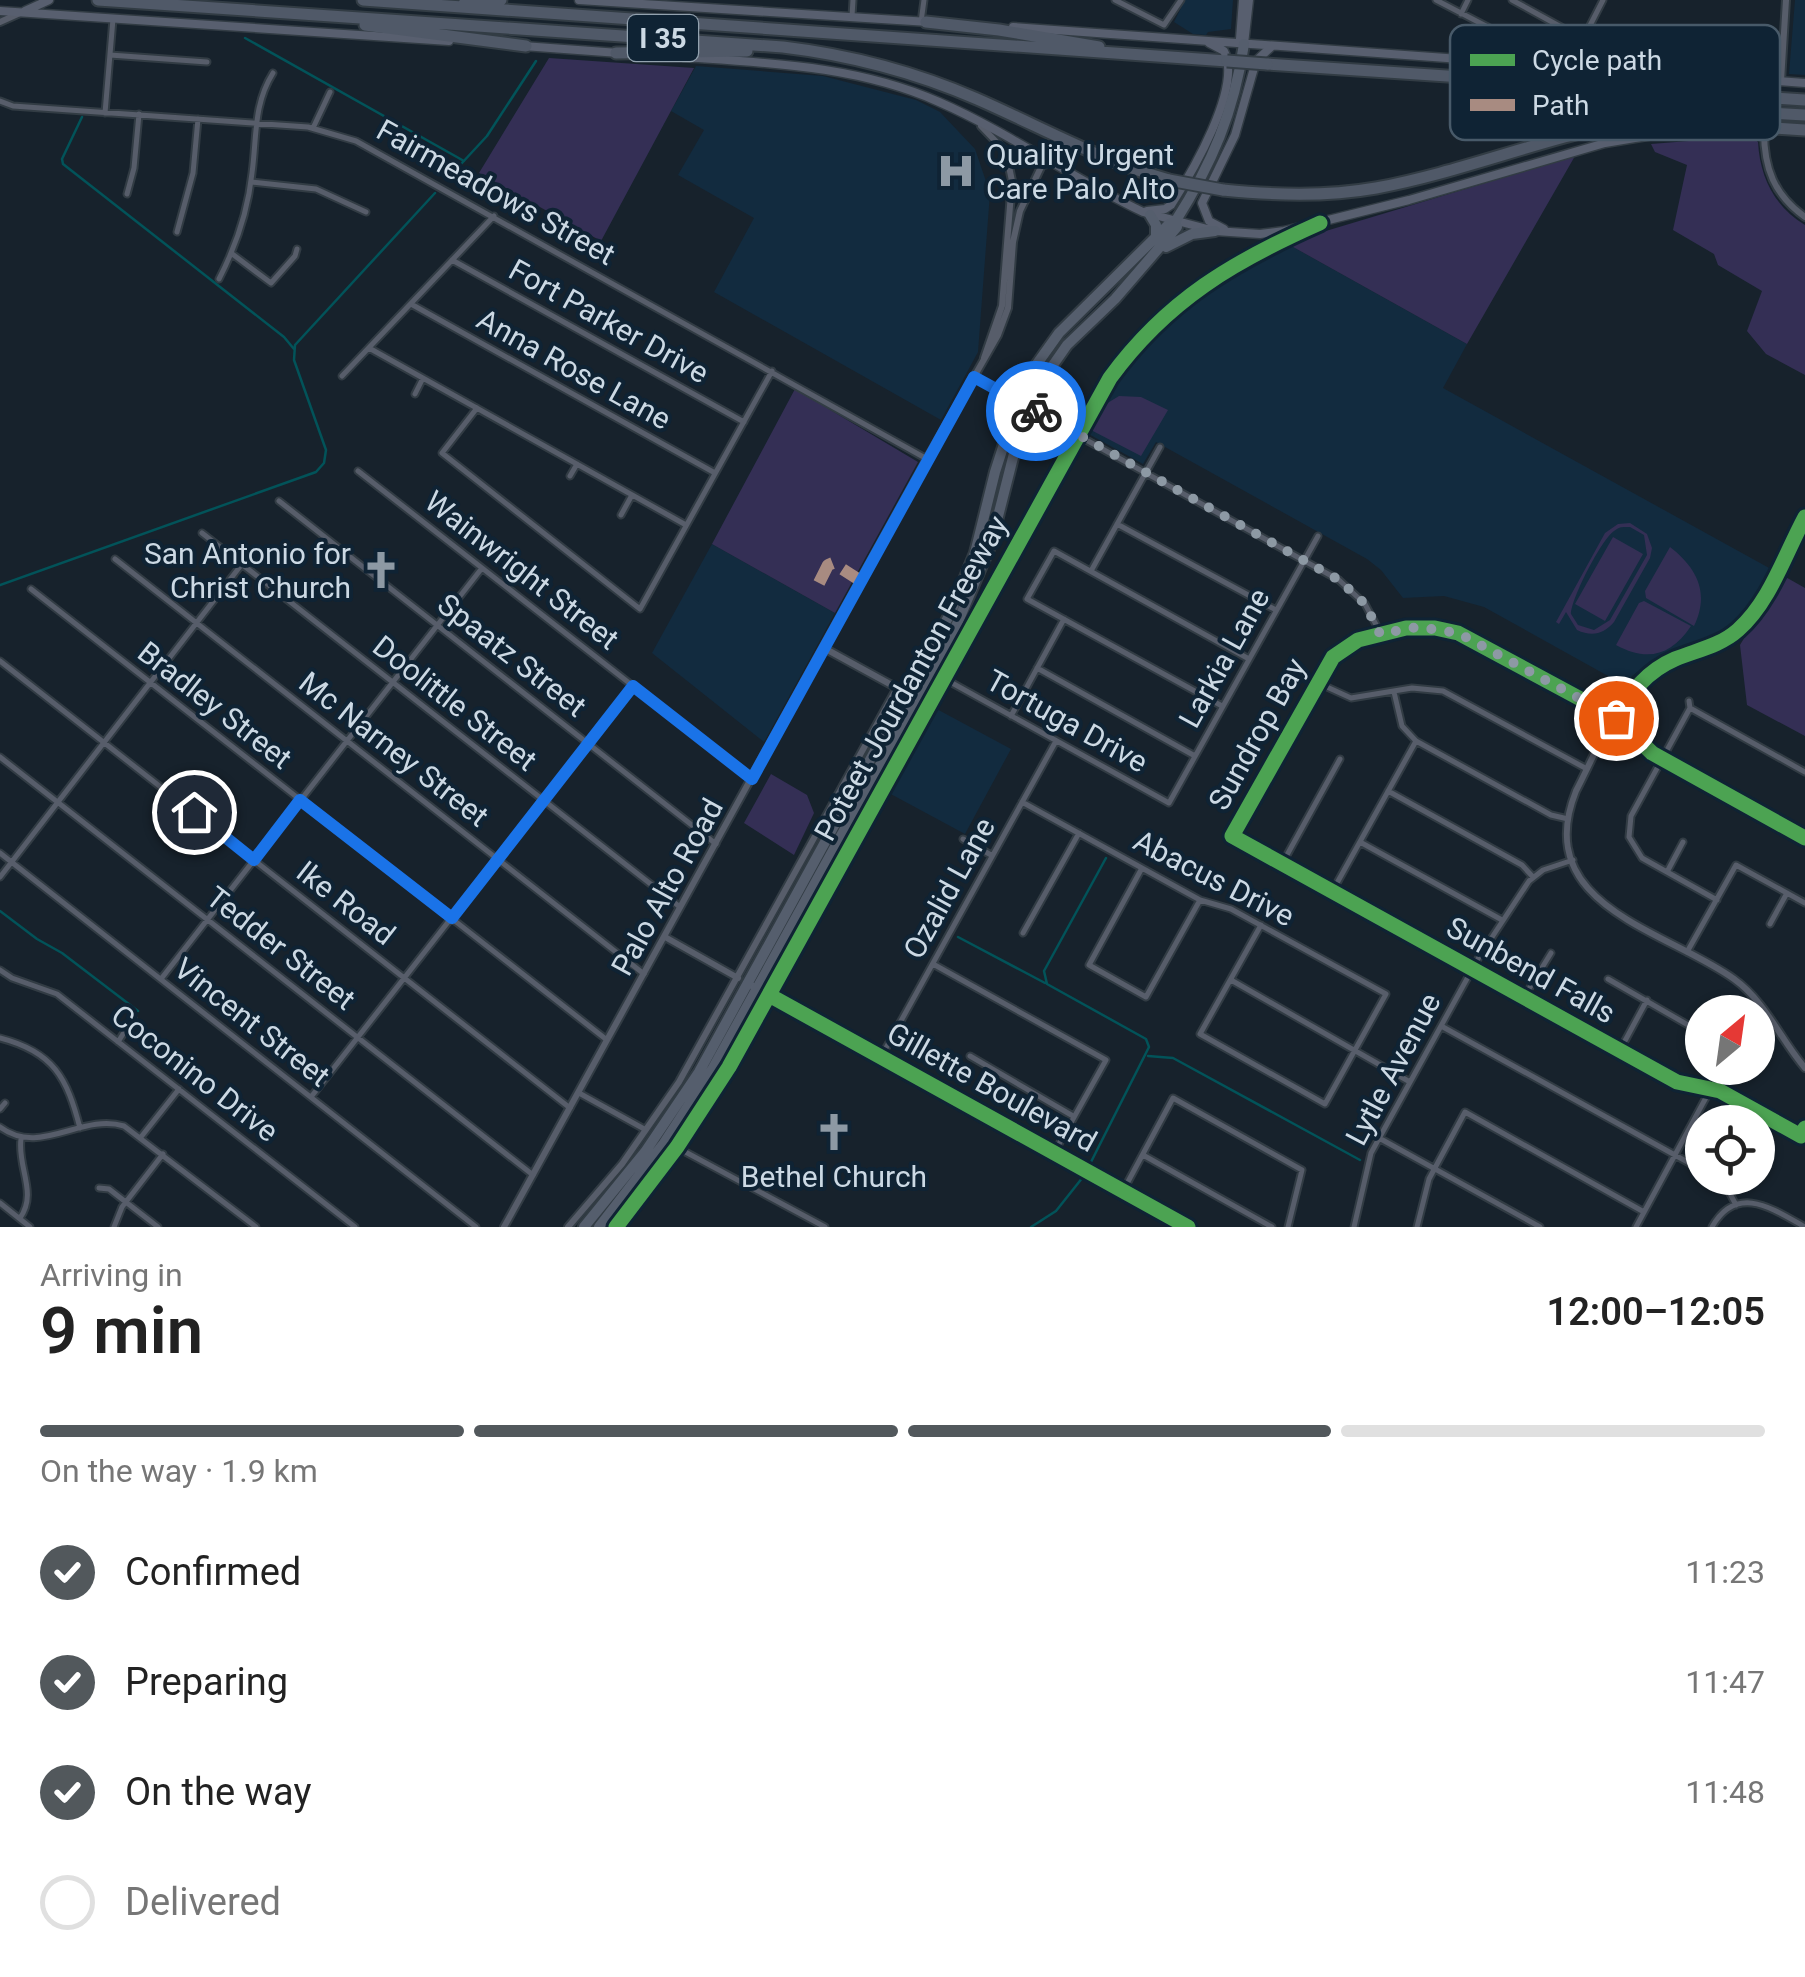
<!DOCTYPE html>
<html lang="en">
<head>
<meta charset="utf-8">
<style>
	:root { --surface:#fff; --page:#f6f6f6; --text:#222; --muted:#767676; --line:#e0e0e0; --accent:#52585c }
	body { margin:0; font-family:Roboto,sans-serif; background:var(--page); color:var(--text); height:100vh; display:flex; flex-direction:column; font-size:38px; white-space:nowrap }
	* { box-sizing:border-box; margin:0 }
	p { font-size:32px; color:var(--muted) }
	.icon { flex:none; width:55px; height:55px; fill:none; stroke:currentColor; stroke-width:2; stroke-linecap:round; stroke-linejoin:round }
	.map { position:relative; height:1227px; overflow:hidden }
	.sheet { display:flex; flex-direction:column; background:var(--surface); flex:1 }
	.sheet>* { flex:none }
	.needle { width:65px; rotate:29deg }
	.controls { position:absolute; left:1685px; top:995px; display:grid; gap:20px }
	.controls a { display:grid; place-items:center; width:90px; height:90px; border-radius:50%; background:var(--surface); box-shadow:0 2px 8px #0004; font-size:50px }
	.pin { position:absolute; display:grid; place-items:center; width:85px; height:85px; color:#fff; margin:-42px; border:5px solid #fff; border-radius:50%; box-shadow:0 2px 10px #0007 }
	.courier { position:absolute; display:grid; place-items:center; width:100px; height:100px; margin:-50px; border:8px solid #1a73e8; border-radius:50%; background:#fff; color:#222; box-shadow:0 2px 12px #0007 }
	.overview em { font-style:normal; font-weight:600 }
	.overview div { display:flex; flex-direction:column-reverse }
	.overview { display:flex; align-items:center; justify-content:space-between; height:170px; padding:0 40px }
	h1 { font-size:65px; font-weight:600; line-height:75px }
	.bar { display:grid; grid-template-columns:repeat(4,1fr); gap:15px 10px; align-content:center; height:120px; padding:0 40px }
	.bar i { height:12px; border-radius:8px; background:var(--line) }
	.bar .current { background:var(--accent) }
	.bar p { grid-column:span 4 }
	ol { padding:0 40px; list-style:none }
	li { display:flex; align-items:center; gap:30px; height:110px }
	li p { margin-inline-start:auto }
	li .icon { padding:10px; border-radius:50%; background:var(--accent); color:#fff; stroke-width:4 }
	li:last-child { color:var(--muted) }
	li i { width:55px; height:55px; border:5px solid var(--line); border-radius:50% }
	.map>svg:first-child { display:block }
</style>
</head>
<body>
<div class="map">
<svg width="1805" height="1227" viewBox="0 0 1805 1227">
	<rect width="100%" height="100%" fill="#17222c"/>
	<path fill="#122b3f" d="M 1185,0 L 1233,0 L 1231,29 L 1208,32 L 1206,35 L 1193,34 L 1174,22 Z
		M 1795,0 L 1805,0 L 1805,75 L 1789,74 Z
		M 696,66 L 823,76 L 916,100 L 940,112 L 975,149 L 990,193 L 978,352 L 941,420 L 714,292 L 754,218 L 678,175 L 704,130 L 671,111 Z
		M 1286,243 L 1467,344 L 1443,388 L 1771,569 L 1742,616 L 1710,639 L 1671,651 L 1651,662 L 1632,676 L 1626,686 L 1484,607 L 1444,596 L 1403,598 L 1381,570 L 1367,559 L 1156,442 L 1143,464 L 1085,432 L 1129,364 L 1164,325 L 1195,297 L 1239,266 Z
		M 712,544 L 835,613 L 764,742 L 652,653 Z
		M 933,707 L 1011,749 L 965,834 L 887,792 Z"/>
	<path fill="#342f55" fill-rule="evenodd" d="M 549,58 L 694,68 L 601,241 L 479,173 Z
		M 1751,136 L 1758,142 C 1760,177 1774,206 1805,225 L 1805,375 L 1766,354 L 1747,331 L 1762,291 L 1718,265 L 1714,254 L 1673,230 L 1687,165 L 1655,152 L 1651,144 Z
		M 1575,156 L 1467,344 L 1286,243 Z
		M 795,389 L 918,462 L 835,613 L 712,544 Z
		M 1119,396 L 1141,397 L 1168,410 L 1141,456 L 1089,429 L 1106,404 Z
		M 1630,523 L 1647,534 L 1652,548 L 1650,558 L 1614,622 C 1604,634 1592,637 1577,630 L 1566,612 L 1559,624 L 1556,622 L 1605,533 L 1618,524 ZM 1630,527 L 1644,535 L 1647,555 L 1610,620 L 1594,630 L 1578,625 L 1571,614 C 1571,599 1601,540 1614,531 C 1620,526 1623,527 1630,527 Z
		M 1613,537 L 1643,554 L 1605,621 L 1575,604 Z
		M 1670,547 C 1697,568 1710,593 1694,626 L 1646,598 L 1645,591 Z
		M 1782,575 L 1805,588 L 1805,736 L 1747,705 L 1740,645 Z
		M 1644,601 L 1691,626 C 1671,656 1647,662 1616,645 L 1639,603 Z
		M 771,774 L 807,795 L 814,813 L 794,855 L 744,823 Z"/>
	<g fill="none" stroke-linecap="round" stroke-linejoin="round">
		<path stroke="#025359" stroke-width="2.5" d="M 245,38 L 464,161
			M 82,117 L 62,159 L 63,164 L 284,337 L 294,349
			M 449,177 L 487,136 L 536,61
			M 0,585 L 316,472 L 324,463 L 326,450 L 294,360 L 295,345 L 435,193
			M 0,911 L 37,939 L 62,953 L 138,1011
			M 958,937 L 1045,983
			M 1148,1056 L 1173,1058 L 1360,1160
			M 1091,1162 L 1149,1047 L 1146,1039 L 1047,984 L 1044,971 L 1106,858
			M 1031,1227 L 1056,1211 L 1083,1177"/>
		<g stroke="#323c44" stroke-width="9">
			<path id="minor" d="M 1115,0 L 1164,25 L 1181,0
				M 1436,0 L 1557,63
				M 1512,0 L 1583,39
				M 1461,14 L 1468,0
				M 852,16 L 853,0
				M 921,22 L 924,0
				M 110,55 L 207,62
				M 1575,66 L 1581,43 L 1603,0
				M 0,101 L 13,106 L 308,127 L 356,141 L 927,459
				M 105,113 L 113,19
				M 313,128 L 330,92
				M 251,182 L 316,189 L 366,212
				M 127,194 L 134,168 L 139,114
				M 177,232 L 193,173 L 198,119
				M 231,253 L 271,283 L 295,256 L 297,249
				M 452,260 L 744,422
				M 219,279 C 236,246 248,211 252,173 C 257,137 253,105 273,73
				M 411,304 L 715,473
				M 369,348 L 686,525
				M 342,376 L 494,216
				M 415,394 L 423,378
				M 477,408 L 442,453 L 640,609 L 772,371
				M 1079,436 L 1339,580 L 1365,604 L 1381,634
				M 358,471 L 752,779
				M 570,476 L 577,464
				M 279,501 L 716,844
				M 621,515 L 632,495
				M 1117,524 L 1276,610
				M 202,533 L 680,907
				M 115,559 L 644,974
				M 1091,571 L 1160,447
				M 31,589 L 607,1040
				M 0,661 L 570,1108
				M 1037,668 L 1195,756
				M 943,678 L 1169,803 L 1318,536
				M 1316,682 L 1351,698 L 1412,688 L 1443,691 L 1587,769
				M 1394,692 L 1402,726 L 1416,741 L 1551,815 L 1568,819
				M 1689,701 L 1690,708 L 1805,772
				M 1222,706 L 1027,599 L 1054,551 L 1249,659
				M 1690,708 L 1631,816 L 1629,837 L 1642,858 L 1717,900
				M 1011,716 L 1064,619
				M 0,757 L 533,1175
				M 1388,791 L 1522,865 L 1533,877
				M 1022,802 L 1200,900 L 1231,909 L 1386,994 L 1325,1104 L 1200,1034 L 1261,925
				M 1805,838 L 1652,753 L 1616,718 L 1458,633 L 1435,628 L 1406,628 L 1358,640 L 1333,657 L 1232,836 L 1677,1082 L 1720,1091 L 1801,1136 L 1805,1128
				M 963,839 L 991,855
				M 1360,842 L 1502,920
				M 0,853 L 476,1227
				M 1282,864 L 1340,759
				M 1142,868 L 1089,965 L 1146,997 L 1200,900
				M 1667,872 L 1683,842
				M 0,877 L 242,564
				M 1332,892 L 1416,741
				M 1770,924 L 1787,893
				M 1023,933 L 1079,833
				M 1687,952 L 1736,865 L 1805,903
				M 933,964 L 1106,1060 L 1054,1153
				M 0,970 L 12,978 L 57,994 L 355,1227
				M 161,979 L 482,568
				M 1608,979 L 1702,1033
				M 1231,980 L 1410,1082
				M 1524,997 L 1551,953
				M 1443,1027 L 1702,1170
				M 0,1038 C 54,1052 67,1078 80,1128
				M 118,1042 L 133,1018
				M 1620,1050 L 1647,1000
				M 970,1056 L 1073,1116
				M 881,1057 L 1056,741
				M 579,1093 L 646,1130
				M 311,1097 L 633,686
				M 0,1109 L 5,1103
				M 0,1127 C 40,1157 81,1113 124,1126 L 256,1227
				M 141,1137 L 179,1089
				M 1379,1138 L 1540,1227
				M 678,1148 L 825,1227
				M 1143,1155 L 1272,1227
				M 1716,1178 L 1727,1188 L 1736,1205
				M 99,1188 L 109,1189 L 158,1227
				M 1123,1191 L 1173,1098 L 1302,1170 L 1288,1227
				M 0,1203 L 30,1227
				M 20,1218 C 38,1193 17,1167 21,1139
				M 114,1227 L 122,1207 L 163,1154
				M 1354,1227 L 1371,1153 L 1479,957 L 1529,881 L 1543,870 L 1573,860
				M 1417,1227 L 1429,1179 L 1465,1112 L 1644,1212
				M 1636,1227 L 1722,1068
				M 1712,1227 C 1737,1183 1773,1209 1805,1227"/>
		</g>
		<g stroke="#323c44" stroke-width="10">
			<path id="tertiary" d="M 0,22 L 20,13
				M 1781,81 L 1786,0
				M 981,126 L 1006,152 L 1012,181 L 1002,306 L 984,358
				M 1764,131 C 1764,168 1774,195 1805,217
				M 974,377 L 1077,434
				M 1805,517 C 1786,552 1772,595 1744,624 C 1722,648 1690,650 1662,665 C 1619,689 1598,749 1576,791 C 1530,906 1666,930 1734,979 C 1766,1002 1780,1039 1805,1068
				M 824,648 L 919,700
				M 665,937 L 738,978
				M 504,1227 L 927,459 L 998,335 L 1008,308 L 1013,242 L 1020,211 L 1042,165 L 1052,163
				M 568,1227 L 622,1164 L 679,1082 L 897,688
				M 616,1227 L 677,1147 L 729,1067 L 1110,378 C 1163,306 1230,262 1311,227"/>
		</g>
		<g stroke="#323c44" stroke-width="11">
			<path id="secondary" d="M 579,0 L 929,22
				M 1243,0 L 1240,39 L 1244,44
				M 0,11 L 449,41
				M 25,11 L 49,0
				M 1013,27 L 1657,73
				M 1244,44 L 1249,0
				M 523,46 L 619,53
				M 683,57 C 770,63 859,66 939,102 C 1010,133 1073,179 1143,212 L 1215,231 L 1260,234 L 1284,231 L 1409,200 L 1605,143 L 1665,133 L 1735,131
				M 1711,76 L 1805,83
				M 1147,211 L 1165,209 L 1171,205 C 1191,174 1243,87 1224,51 L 1209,43
				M 1224,229 L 1209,221 L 1202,203 L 1235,135 L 1256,61 L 1271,47
				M 754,987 L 1188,1227"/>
		</g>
		<g stroke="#323c44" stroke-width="14">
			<path id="primary" d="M 1150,215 L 1156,225 L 1156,237
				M 1166,247 L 1192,234 L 1215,231
				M 584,1227 L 645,1152 L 699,1072 L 950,614 L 975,553 L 995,472 L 1024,382 L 1059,333 L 1169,224 L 1175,222
				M 599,1227 L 664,1143 L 713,1068 L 954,631 L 991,544 L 1023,418 L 1037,388 L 1067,345 L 1115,299 L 1177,227 L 1175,222 C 1212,164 1234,112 1244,44"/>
		</g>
		<g stroke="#323c44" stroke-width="15">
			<path id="motorway" d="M 98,0 L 783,47 C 850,55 915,72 977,99 C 1041,127 1101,161 1169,180
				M 363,0 L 1227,61
				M 465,1 L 501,0
				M 926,22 L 999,30 L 1099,47
				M 365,25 L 526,46
				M 616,53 L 747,51
				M 1267,64 L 1805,100
				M 1601,80 L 1711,76
				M 1665,121 L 1805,130
				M 1223,190 C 1274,195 1325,197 1376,188 C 1462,172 1543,138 1629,122 C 1688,110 1745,111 1805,115"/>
		</g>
		<use href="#minor" stroke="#575d6a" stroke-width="5"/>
		<use href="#tertiary" stroke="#575d6a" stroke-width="6"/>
		<use href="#secondary" stroke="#585f6f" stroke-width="8"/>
		<use href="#primary" stroke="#555e6d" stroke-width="10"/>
		<use href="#motorway" stroke="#505968" stroke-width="11"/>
		<g stroke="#323c44" stroke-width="15" stroke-linecap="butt">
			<path id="motorway-bridge" d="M 1227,61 L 1267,64
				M 1169,180 L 1223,190"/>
		</g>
		<use href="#motorway-bridge" stroke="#505968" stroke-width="11"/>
		<path stroke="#a88b81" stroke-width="12" stroke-dasharray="25 12" stroke-linecap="butt" d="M 819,583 L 828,565 L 833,563 L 861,581"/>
		<g stroke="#0f2334" stroke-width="21">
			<path id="cycleway" d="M 1616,718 C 1631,692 1647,671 1675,659 C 1697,650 1720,646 1738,630 C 1770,602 1785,554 1805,517
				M 1805,838 L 1652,753 L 1616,718 L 1458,633 L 1435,628 L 1406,628 L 1358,640 L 1333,657 L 1232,836 L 1677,1082 L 1720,1091 L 1801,1136 L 1805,1128
				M 769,995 L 1188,1227
				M 616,1227 L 677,1147 L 729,1067 L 1110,378 C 1167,300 1234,261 1320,223"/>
		</g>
		<use href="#cycleway" stroke="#4ca352" stroke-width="15"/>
	</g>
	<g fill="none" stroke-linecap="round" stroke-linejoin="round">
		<path stroke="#8d99a4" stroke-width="10" stroke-dasharray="0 18" d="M 1036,411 L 1339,580 L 1365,604 L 1380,634 L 1418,627 L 1458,633 L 1616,718"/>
		<path stroke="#1a73e8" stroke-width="12" d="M 194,812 L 254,860 L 300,800 L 452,918 L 633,686 L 752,779 L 974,377 L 1036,411"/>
	</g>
	<defs>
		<g id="hospital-bare" transform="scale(3)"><path d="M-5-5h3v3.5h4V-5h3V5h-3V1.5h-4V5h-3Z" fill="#8d99a4" stroke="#0f2334" stroke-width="2.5" paint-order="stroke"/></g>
		<g id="church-bare" transform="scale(3)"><path d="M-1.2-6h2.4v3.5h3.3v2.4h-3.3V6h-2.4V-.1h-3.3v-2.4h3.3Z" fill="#8d99a4" stroke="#0f2334" stroke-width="2.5" paint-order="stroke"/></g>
	</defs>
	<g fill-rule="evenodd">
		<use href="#hospital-bare" x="956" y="171"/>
		<use href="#church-bare" x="381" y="570"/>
		<use href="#church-bare" x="834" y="1132"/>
	</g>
	<g text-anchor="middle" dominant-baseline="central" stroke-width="8" stroke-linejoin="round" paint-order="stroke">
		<rect fill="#0f2334" stroke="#93a2af" stroke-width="2.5" x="628" y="15" width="70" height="46" rx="8"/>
		<g font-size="28" font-weight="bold" fill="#ccd9e4">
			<text x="663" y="38">I 35</text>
		</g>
		<g font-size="30" fill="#ccd9e4" stroke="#0f2334" text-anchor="start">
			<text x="986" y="154">Quality Urgent<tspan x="986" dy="34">Care Palo Alto</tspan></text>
			<text x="351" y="553" text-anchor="end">San Antonio for<tspan x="351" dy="34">Christ Church</tspan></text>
			<text x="834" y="1176" text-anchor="middle">Bethel Church</text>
		</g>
		<g font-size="30" fill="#ccd9e4" stroke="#0f2334">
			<text transform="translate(496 192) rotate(29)">Fairmeadows Street</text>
			<text transform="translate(609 321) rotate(29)">Fort Parker Drive</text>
			<text transform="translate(574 369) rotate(29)">Anna Rose Lane</text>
			<text transform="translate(522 570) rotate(38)">Wainwright Street</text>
			<text transform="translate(512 655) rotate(38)">Spaatz Street</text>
			<text transform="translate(1224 658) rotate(-61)">Larkia Lane</text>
			<text transform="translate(911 678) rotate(-61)">Poteet Jourdanton Freeway</text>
			<text transform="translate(455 703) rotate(38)">Doolittle Street</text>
			<text transform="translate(215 705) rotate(38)">Bradley Street</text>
			<text transform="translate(1067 721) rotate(29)">Tortuga Drive</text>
			<text transform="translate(1257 734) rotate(-61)">Sundrop Bay</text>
			<text transform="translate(394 749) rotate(38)">Mc Narney Street</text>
			<text transform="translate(1214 878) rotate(27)">Abacus Drive</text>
			<text transform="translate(667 887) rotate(-61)">Palo Alto Road</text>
			<text transform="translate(949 888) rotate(-61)">Ozalid Lane</text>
			<text transform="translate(346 903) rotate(38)">Ike Road</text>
			<text transform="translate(281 948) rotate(38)">Tedder Street</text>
			<text transform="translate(1531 970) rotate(29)">Sunbend Falls</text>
			<text transform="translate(252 1022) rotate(38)">Vincent Street</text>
			<text transform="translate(1393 1069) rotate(-62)">Lytle Avenue</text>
			<text transform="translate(195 1073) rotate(38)">Coconino Drive</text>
			<text transform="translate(992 1087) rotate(29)">Gillette Boulevard</text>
		</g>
	</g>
	<rect x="1450" y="25" width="330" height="115" rx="15" fill="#0f2334" stroke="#485a69" stroke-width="2.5"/>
	<rect x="1470" y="54" width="45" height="12" fill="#4ca352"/>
	<rect x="1470" y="99" width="45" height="12" fill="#a88b81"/>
	<g font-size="28" fill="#ccd9e4">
		<text x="1532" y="70">Cycle path</text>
		<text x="1532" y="115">Path</text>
	</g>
</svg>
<div class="controls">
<a><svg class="needle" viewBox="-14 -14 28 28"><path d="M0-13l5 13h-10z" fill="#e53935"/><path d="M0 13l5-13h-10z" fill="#767676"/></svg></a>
<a><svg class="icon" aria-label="locate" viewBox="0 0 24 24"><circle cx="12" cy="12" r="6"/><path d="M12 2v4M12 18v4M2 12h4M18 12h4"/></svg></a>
</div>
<div class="pin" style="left:1616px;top:718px;background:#ea580c"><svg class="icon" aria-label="bag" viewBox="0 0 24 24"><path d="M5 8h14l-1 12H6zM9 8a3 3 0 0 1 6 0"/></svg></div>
<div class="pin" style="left:194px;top:812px;background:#1f2937"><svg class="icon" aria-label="home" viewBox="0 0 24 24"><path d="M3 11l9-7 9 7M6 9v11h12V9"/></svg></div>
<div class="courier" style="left:1036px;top:411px"><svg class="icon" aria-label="bike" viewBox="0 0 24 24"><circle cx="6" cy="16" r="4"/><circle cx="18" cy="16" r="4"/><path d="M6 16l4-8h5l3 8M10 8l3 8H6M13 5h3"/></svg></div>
</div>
<section class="sheet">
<div class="overview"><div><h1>9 min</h1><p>Arriving in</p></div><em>12:00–12:05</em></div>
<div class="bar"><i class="current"></i><i class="current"></i><i class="current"></i><i></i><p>On the way · 1.9 km</p></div>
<ol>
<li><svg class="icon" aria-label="check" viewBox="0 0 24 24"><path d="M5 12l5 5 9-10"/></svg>Confirmed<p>11:23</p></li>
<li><svg class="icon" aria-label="check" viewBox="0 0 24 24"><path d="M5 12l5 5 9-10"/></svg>Preparing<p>11:47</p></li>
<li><svg class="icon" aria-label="check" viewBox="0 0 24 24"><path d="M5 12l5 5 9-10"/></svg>On the way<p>11:48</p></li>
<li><i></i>Delivered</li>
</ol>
</section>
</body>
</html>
